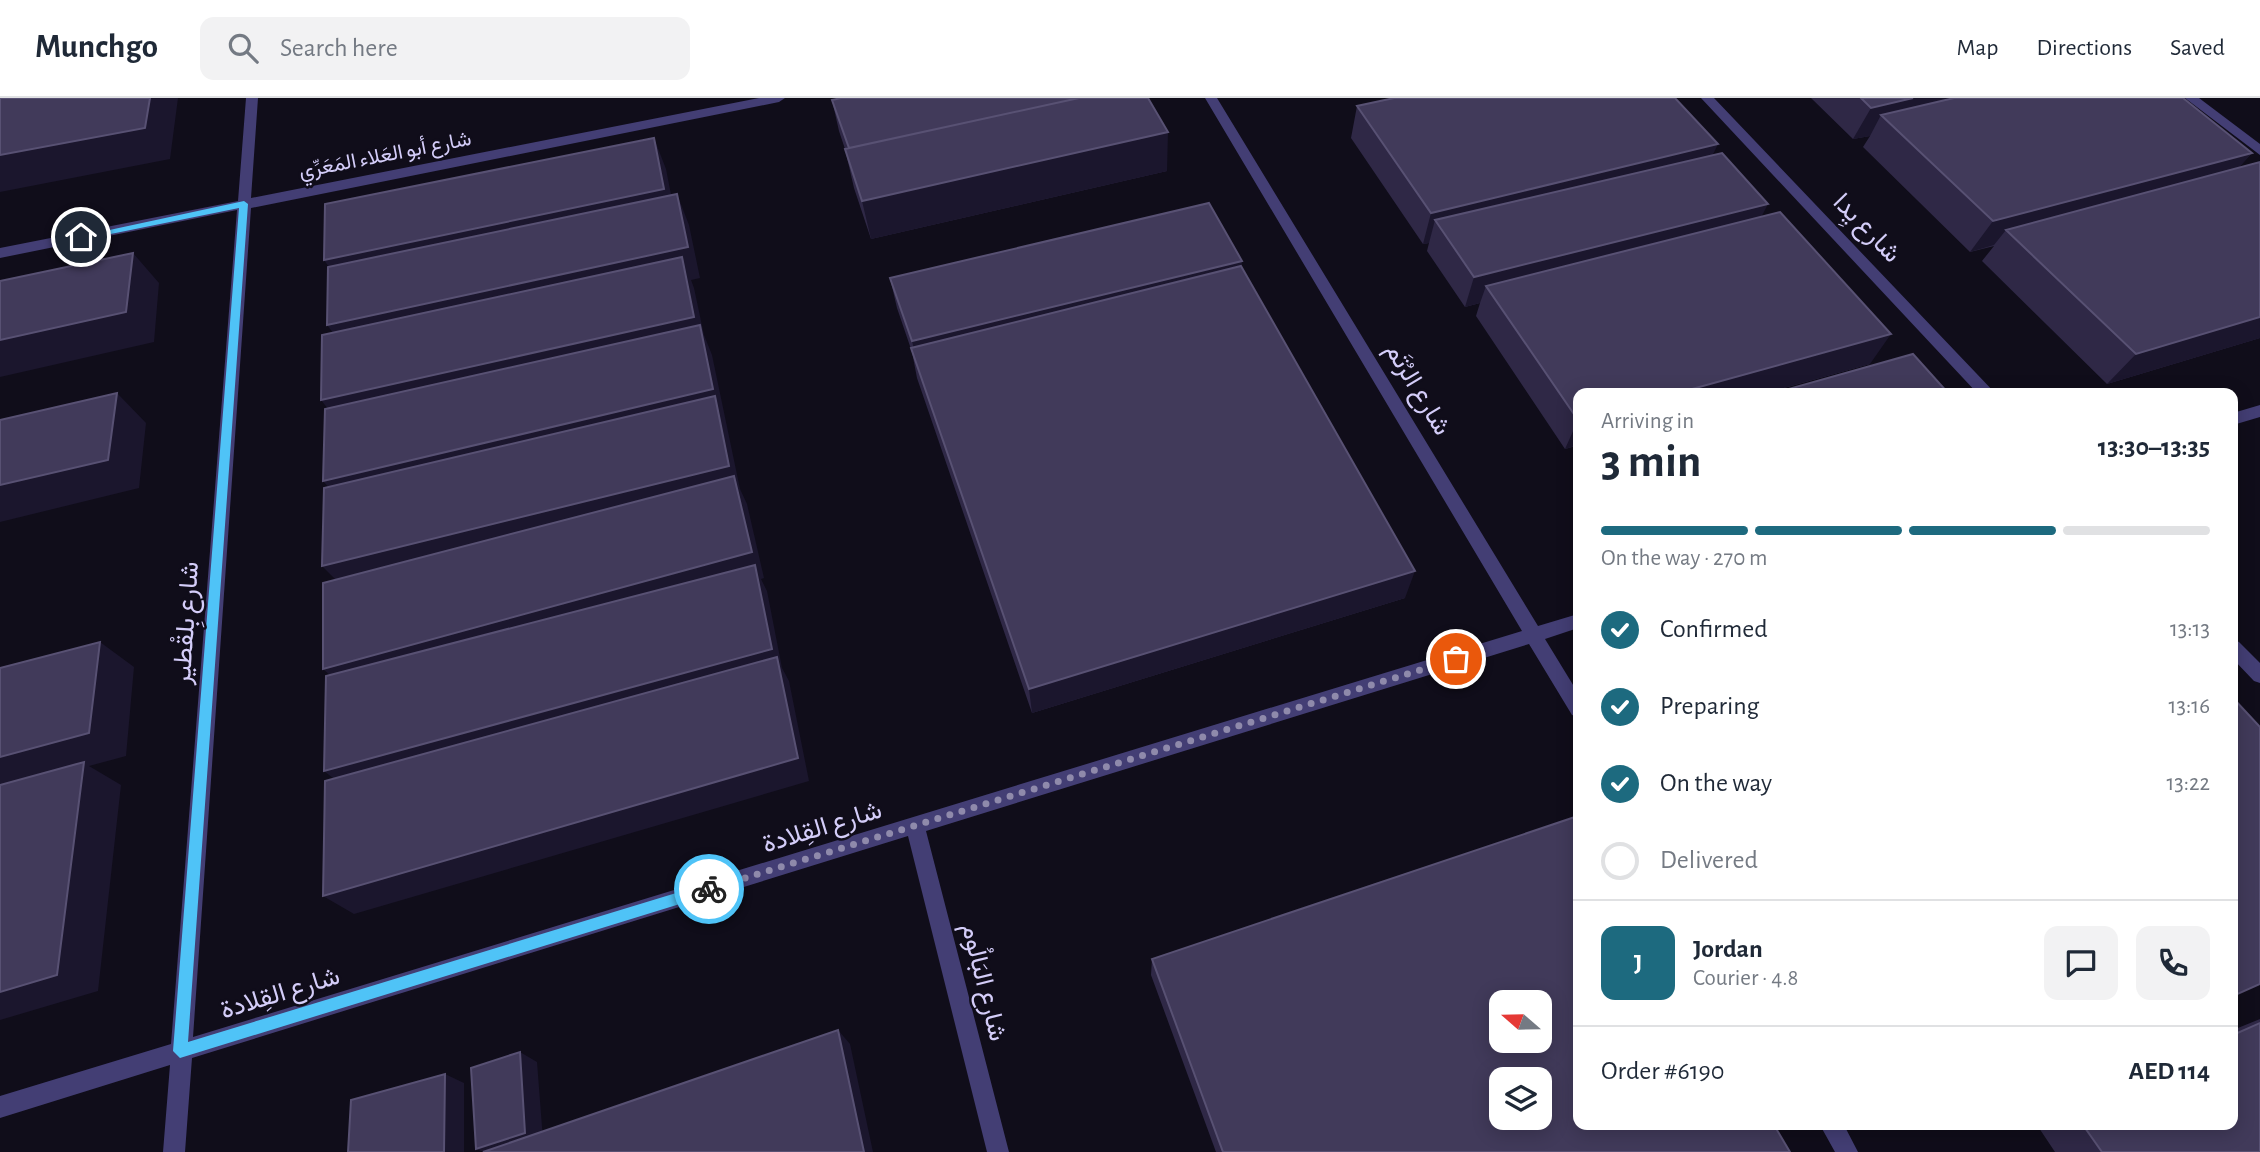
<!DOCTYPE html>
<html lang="en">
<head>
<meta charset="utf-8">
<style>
	:root { --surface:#fff; --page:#f2f2f3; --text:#1f2937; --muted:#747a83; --line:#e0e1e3; --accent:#1d6a7f }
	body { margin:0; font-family:"Alegreya Sans",Vazirmatn,sans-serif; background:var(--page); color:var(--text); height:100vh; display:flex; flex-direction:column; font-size:26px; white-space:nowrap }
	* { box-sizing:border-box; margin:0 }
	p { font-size:23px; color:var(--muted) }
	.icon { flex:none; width:38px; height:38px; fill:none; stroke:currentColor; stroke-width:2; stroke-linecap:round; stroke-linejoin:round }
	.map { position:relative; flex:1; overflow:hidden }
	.panel { position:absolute; left:1573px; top:290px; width:665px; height:742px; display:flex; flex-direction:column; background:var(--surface); border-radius:14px; box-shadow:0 4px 18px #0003 }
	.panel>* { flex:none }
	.needle { width:46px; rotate:290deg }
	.buttons { position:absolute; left:1489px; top:892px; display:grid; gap:14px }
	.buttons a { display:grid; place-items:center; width:63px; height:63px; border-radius:14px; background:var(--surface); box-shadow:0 4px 18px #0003; font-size:35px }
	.pin { position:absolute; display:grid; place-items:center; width:60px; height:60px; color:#fff; margin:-30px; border:4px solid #fff; border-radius:50%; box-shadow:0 2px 7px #0007 }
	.courier { position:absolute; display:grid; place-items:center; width:70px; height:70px; margin:-35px; border:5px solid #4fc3f7; border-radius:50%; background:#fff; color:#222; box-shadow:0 2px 9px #0007 }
	.overview em { font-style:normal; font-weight:700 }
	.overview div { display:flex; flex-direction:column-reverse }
	.overview { display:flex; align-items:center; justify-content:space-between; height:119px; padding:0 28px }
	h1 { font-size:46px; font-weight:700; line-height:52px }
	.bar { display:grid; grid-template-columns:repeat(4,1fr); gap:10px 7px; align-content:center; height:84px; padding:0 28px }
	.bar i { height:9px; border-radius:5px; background:var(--line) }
	.bar .on { background:var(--accent) }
	.bar p { grid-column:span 4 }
	.line { display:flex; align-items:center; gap:18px; padding:0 28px; border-top:2px solid var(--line) }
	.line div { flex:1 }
	.round { display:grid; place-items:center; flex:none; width:74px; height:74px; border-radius:14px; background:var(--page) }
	ol { padding:0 28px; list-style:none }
	li { display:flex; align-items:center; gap:21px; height:77px }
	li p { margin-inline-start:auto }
	li .icon { padding:7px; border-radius:50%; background:var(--accent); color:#fff; stroke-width:4 }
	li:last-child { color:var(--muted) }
	li i { width:38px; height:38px; border:4px solid var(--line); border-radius:50% }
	header { display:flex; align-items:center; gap:42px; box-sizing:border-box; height:98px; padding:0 35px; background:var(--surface); border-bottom:2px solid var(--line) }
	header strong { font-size:33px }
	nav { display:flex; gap:38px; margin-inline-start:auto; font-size:24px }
	.search { width:490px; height:63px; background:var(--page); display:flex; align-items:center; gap:18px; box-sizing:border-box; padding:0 24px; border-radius:14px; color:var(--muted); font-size:26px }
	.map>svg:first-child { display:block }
</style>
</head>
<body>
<header>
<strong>Munchgo</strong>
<div class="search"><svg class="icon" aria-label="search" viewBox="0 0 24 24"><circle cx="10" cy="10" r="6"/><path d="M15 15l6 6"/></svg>Search here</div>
<nav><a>Map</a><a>Directions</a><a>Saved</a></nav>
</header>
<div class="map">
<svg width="2260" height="1054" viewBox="0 0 2260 1054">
	<rect width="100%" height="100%" fill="#100d1a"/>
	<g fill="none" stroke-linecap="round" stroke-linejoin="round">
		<path fill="#433e74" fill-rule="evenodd" d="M 246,0 L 258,0 L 251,100 L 759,0 L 785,0 L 779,4 L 251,110 L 193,939 L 1522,533 L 1205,0 L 1217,0 L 1538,528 L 1578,516 L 1578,530 L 1545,541 L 1578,595 L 1578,619 L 1572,617 L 1529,546 L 926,733 L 1009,1054 L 987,1054 L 908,738 L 192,960 L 185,1054 L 163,1054 L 170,967 L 0,1020 L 0,998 L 171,946 L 237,112 L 0,160 L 0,150 L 238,103 Z
			M 1701,0 L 1714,0 L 1996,296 L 1978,296 Z
			M 2185,0 L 2199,0 L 2260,46 L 2260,57 Z
			M 2260,307 L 2260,319 L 2233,327 L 2233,315 Z
			M 2233,541 L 2239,544 L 2260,565 L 2260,585 L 2254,583 L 2233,561 Z
			M 1820,1027 L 1844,1027 L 1858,1054 L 1835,1054 Z"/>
	</g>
	<path fill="#2f2846" d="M 1811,0 L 2183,0 L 2252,55 L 2238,70 L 2260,64 L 2260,240 L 2107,286 L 1982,163 L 1994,148 L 1970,154 L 1863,49 L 1870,38 L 1853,41 Z
		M 832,2 L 1167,73 L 871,141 L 854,90 L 845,51 L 839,33 Z
		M 1357,8 L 1713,57 L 1761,119 L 1870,266 L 1565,351 L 1476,218 L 1480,205 L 1465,209 L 1427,153 L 1429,145 L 1423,146 L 1351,40 Z
		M 1242,169 L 1405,500 L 1032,615 L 917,280 L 912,254 L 897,210 L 890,180 Z
		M 1152,861 L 1790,1054 L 1216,1054 L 1151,877 Z
		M 2260,921 L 2260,1054 L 2055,1054 L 2037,1027 L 2233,1027 L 2233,932 Z"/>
	<path fill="#1b162d" d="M 150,0 L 178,0 L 170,61 L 0,94 L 0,57 Z
		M 1913,0 L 2025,0 L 1881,17 L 1870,38 L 1853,41 L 1871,10 Z
		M 1168,34 L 1167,73 L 871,141 L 862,103 Z
		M 654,40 L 666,71 L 676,122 L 346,193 L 324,162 Z
		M 1718,46 L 1703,77 L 1435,122 L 1429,145 L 1423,146 L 1431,115 Z
		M 2252,55 L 2224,86 L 2006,132 L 1994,147 L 1970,154 L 1993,123 Z
		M 677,96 L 689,127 L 700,180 L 691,182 L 694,190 L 704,237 L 712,257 L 740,391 L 747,406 L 764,480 L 761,481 L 767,493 L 782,570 L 789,583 L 809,683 L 354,816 L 323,798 L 352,695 L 324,673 L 350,595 L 323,571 L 348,494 L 322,468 L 348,411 L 323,383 L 344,331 L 321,302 L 350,257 L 327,227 Z
		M 1768,106 L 1752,137 L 1486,188 L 1480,205 L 1465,209 L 1474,179 Z
		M 133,155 L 159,185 L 154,244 L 0,279 L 0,242 Z
		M 1242,163 L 1239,193 L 918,269 L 912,243 Z
		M 2260,219 L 2260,240 L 2107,286 L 2136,256 Z
		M 1891,236 L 1870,266 L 1762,296 L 1674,296 Z
		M 117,295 L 146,325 L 139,390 L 0,424 L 0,387 Z
		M 1578,322 L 1578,347 L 1565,351 Z
		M 1415,473 L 1405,500 L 1032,615 L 1029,591 Z
		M 100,544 L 134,569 L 126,658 L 89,668 L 121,687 L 98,893 L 0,922 L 0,659 Z
		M 838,932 L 850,946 L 873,1054 L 864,1054 Z
		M 520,954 L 537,964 L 543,1042 L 484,1054 L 476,1051 Z
		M 445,976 L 464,985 L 464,1054 L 444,1054 Z"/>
	<path fill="#413a5a" stroke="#585173" stroke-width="2" fill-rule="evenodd" d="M 0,0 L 150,0 L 145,30 L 0,57 Z
		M 841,0 L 1079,0 L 849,50 L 832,2 Z
		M 1079,0 L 1148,0 L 1168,34 L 862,103 L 845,51 Z
		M 1394,0 L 1675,0 L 1718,46 L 1431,115 L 1357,8 Z
		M 1861,0 L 1913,0 L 1871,10 Z
		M 1954,0 L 2183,0 L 2252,55 L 1993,123 L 1881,17 Z
		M 654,40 L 664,91 L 324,162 L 325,106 Z
		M 1722,55 L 1768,106 L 1474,179 L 1435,122 Z
		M 2260,64 L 2260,219 L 2136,256 L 2006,132 Z
		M 677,96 L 688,149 L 327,227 L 328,169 Z
		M 1209,105 L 1242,163 L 912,243 L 890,180 Z
		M 1780,114 L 1891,236 L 1674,296 L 1578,296 L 1578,322 L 1486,188 Z
		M 133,155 L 126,214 L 0,242 L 0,183 Z
		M 682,159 L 694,219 L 321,302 L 322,237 Z
		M 1241,168 L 1415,473 L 1029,591 L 911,250 Z
		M 700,227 L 713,291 L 323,383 L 325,311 Z
		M 1913,256 L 1949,296 L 1771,296 Z
		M 117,295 L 108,362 L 0,387 L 0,322 Z
		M 715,298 L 729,368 L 322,468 L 324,390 Z
		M 734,378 L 752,454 L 323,571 L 323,485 Z
		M 755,467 L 772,551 L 324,673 L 326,578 Z
		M 100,544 L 89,635 L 0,659 L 0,570 Z
		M 777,559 L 798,660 L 323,798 L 325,683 Z
		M 2233,600 L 2260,629 L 2260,886 L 2233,898 Z
		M 84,664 L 57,877 L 0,894 L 0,687 Z
		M 1578,718 L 1578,1027 L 1774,1027 L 1790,1054 L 1223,1054 L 1152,861 ZM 1502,905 L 1540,905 L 1540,943 L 1502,943 ZM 1502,982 L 1540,982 L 1540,1020 L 1502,1020 Z
		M 2260,925 L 2260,1054 L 2102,1054 L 2083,1027 L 2233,1027 L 2233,937 Z
		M 838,932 L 864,1054 L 483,1054 Z
		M 520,954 L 525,1035 L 476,1051 L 471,970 Z
		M 445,976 L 444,1054 L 348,1054 L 351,1002 Z"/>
	<path fill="#4fc3f7" d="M 244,103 L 248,106 L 188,944 L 709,785 L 715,791 L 709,797 L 180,960 L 173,953 L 239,110 L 81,142 L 77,139 Z"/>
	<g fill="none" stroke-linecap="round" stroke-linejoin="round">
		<path stroke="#8f8aab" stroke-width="7" stroke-dasharray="0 12.6" d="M 709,791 L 1456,561"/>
	</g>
	<g text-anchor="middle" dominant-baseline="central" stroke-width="5" stroke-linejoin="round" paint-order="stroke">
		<g font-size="21" fill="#d4cdf9" stroke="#100d1a">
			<text transform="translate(385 57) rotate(-11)">شارع أبو العَلاء المَعَرِّي</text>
		</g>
		<g font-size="26" fill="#d4cdf9" stroke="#100d1a">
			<text transform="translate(1867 130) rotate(46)">شارع يِدا</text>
			<text transform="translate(1418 291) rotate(59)">شارع الرُتَم</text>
			<text transform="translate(186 525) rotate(-86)">شارع بِلقْطير</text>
			<text transform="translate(822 729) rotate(-17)">شارع القِلادة</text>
			<text transform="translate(984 884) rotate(76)">شارع البَالُوم</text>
			<text transform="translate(280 895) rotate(-17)">شارع القِلادة</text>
		</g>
	</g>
</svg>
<div class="buttons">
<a><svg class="needle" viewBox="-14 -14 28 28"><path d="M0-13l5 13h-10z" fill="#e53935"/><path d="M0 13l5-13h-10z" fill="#747a83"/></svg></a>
<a><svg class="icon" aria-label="layers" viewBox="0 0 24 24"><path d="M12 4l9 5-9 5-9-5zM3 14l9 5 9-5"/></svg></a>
</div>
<div class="pin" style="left:1456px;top:561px;background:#ea580c"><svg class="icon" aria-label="bag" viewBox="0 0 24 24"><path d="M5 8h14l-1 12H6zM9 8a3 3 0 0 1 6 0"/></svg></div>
<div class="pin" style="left:81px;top:139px;background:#1f2937"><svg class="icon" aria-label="home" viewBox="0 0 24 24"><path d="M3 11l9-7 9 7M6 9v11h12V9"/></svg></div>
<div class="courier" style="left:709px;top:791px"><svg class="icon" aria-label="bike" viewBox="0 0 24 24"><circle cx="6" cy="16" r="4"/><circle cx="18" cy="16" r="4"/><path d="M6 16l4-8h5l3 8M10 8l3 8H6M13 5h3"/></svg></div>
<section class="panel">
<div class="overview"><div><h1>3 min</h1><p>Arriving in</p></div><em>13:30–13:35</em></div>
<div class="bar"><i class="on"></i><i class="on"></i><i class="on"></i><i></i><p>On the way · 270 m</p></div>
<ol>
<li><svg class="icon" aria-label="check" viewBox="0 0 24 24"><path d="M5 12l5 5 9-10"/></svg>Confirmed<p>13:13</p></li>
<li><svg class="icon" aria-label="check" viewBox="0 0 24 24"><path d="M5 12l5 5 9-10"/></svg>Preparing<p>13:16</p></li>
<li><svg class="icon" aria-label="check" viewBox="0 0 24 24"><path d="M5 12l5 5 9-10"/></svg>On the way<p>13:22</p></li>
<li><i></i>Delivered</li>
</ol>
<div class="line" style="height:126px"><b class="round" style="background:var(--accent);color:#fff">J</b><div><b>Jordan</b><p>Courier · 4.8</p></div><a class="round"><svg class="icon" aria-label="chat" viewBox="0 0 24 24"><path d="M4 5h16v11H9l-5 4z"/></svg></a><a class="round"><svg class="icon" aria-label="phone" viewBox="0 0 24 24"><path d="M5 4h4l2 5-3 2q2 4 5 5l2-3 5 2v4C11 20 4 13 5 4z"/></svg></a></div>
<div class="line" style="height:91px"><div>Order #6190</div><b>AED 114</b></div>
</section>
</div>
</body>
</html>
